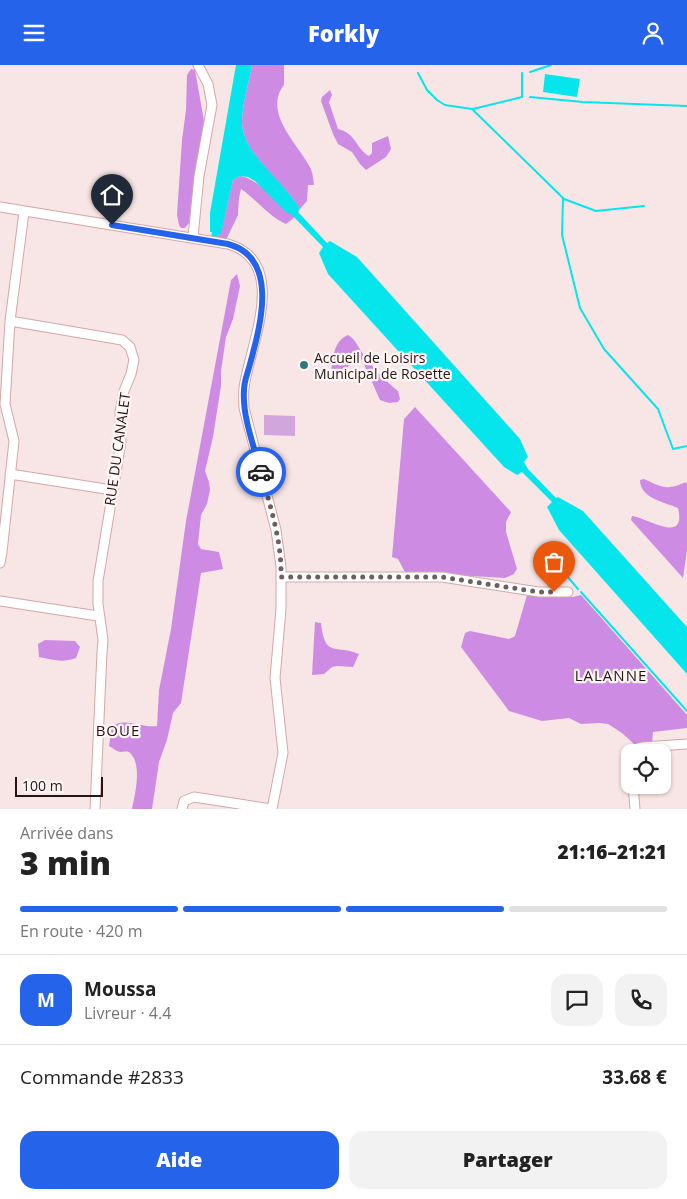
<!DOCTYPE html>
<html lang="fr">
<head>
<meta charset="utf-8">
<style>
	:root { --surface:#fff; --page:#f2f2f2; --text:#222; --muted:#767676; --line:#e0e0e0; --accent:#2563eb }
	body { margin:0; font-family:"Open Sans",sans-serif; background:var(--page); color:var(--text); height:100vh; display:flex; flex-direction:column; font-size:19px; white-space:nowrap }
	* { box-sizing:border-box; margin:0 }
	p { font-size:16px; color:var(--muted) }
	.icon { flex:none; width:28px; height:28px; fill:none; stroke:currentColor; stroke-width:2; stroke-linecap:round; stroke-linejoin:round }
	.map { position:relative; height:744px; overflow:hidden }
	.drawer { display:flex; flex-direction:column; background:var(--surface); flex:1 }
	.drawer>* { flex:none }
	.tools { position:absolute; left:621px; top:679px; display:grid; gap:10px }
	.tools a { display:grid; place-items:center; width:50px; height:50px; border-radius:10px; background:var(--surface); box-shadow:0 1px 4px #0004; font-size:25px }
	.scale { position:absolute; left:15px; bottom:12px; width:88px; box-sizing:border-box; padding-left:5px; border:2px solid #251516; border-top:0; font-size:14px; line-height:18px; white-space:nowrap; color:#251516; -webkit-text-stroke:4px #fff6f5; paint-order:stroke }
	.pin { position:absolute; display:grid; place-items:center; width:42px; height:42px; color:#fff; margin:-51px -21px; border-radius:50% 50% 50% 0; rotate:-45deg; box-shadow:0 0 5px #0007 }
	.pin .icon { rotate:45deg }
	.courier { position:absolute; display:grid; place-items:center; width:50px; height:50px; margin:-25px; border:4px solid #2563eb; border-radius:50%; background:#fff; color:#222; box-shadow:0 1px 6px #0007 }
	.summary em { font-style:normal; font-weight:800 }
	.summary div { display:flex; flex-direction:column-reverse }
	.summary { display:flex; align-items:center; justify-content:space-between; height:85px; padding:0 20px }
	h1 { font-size:32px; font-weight:800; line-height:38px }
	.bar { display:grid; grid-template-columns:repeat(4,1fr); gap:8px 5px; align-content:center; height:60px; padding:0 20px }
	.bar i { height:6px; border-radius:4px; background:var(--line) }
	.bar .active { background:var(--accent) }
	.bar p { grid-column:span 4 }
	.line { display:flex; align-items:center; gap:12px; padding:0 20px; border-top:1px solid var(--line) }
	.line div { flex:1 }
	.round { display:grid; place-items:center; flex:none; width:52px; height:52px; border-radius:15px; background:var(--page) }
	.action { display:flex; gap:10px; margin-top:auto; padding:10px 20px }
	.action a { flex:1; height:58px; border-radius:15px; background:var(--accent); color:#fff; font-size:20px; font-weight:800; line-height:58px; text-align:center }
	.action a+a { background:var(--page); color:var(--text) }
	header { display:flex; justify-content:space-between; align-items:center; height:65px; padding:0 20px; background:var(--accent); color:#fff; font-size:22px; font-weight:800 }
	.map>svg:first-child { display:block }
</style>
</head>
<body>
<header><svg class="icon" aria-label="menu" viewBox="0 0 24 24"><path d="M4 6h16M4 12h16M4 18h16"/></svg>Forkly<svg class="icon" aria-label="person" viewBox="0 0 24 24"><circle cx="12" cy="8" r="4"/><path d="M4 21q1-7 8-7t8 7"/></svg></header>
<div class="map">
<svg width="687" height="744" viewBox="0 0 687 744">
	<rect width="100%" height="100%" fill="#f8e6e6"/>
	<path fill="#d0a6dd" d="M 264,350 L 295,351 L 295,371 L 264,370 Z"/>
	<path fill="#ce8be3" d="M 252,0 L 284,0 L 284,20 C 262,48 299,80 311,104 C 313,109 313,115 314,120 L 308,120 L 307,136 L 300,144 C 284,117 243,89 242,58 C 242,39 249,18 252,0 Z
		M 191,4 L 195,5 L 204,56 L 195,110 L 189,158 L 185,163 L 181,163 L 179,160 L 177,150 L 182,75 L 186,45 L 187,10 Z
		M 330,25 L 332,30 L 329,37 L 338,64 C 356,68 357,85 369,91 L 372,88 L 372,78 L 388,71 L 391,84 L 386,92 L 366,105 L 360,99 L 352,87 L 338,79 L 333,69 L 321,36 L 322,32 Z
		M 240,111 C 263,115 276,140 295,152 L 286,159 C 269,152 257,135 241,124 L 239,133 L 238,150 L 226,175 L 218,173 L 219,169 L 221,168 L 233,115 Z
		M 237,209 L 240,221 L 233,254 L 226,272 L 221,306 L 221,321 L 213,372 L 205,406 L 209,417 L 210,425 L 207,439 L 201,450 L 198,479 L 201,484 L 219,487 L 223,504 L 201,508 L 181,638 L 173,648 L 167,675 L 159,697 L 152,744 L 132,744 C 135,729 142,701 131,689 C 128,685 124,687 120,687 C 116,686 113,683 109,681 L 112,661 C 125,652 141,663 157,661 L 159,625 L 171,564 L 186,456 L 231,215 Z
		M 348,270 C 356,275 358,282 363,289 C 373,302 385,316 398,326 L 400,334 L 398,337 L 389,338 L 380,335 L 363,297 L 360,293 L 339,308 L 331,308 C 333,294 333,276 348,270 Z
		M 415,342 L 511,447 L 506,457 L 506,467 L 517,504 L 514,509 L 505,513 L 405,507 L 398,494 L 392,492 L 404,354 Z
		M 644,414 C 662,422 666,426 686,417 L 687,420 L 687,485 L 683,513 L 631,455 L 632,451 C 646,452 687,481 678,443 C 664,437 640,433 640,415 Z
		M 527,530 L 573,532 L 581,530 L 687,650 L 687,663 L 653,667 L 652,679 L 634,679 L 622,668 L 608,659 L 599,658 L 581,659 L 569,653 L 542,656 L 509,646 L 461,582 L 465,568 L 470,566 L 509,574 L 515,571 Z
		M 315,557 L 321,558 C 325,594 336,579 359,589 L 353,602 L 337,601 L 332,602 L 324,609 L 312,610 Z
		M 45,575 L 75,576 L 80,582 L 76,593 C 63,598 53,595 39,592 L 38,579 Z"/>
	<path fill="#06e5eb" d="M 236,0 L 252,0 C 249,18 242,39 242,58 C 243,89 284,116 300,144 L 298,147 L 327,178 L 330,176 L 357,192 L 520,374 L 528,392 L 524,397 L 528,404 L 556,433 L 558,432 L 583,446 L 687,562 L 687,609 L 559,465 L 547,442 L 552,437 L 522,407 L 517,410 L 504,402 L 328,209 L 319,188 L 323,182 L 293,151 L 285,146 L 255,116 L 248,112 L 240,111 L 233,115 L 221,169 L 219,169 L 218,173 L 211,172 L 212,167 L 210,167 L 210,148 Z
		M 545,9 L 580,14 L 577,32 L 543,27 Z"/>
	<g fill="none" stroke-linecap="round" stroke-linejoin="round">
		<path stroke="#06e5eb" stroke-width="2" d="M 530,7 L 551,0
			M 418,8 L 427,25 L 437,35 L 445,40 L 472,44 L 563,133 L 562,170 L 580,243 L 604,284 L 658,344 L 673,384 L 687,381
			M 530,32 L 583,37 L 687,41
			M 473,44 L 522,32 L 522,8
			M 564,134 L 596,146 L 644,141
			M 542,482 L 578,524
			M 581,527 L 687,646"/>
		<g stroke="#d3a7a7" stroke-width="11">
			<path id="minor" d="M 0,142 L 228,179 C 291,197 249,282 244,323 C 243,329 244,336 244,343 L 276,465 L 281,502 L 281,544 L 275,613 L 283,688 L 272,744
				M 193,172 L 199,111 L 212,40 L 208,19 L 198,0
				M 10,256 L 122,275 L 130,282 L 134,295 L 131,309 L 124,326 L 120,347 L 121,377 L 98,516 L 98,539 L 103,575 L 102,587 L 95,744
				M 10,409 L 112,425
				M 0,498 L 2,487 L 14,376 L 5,339 L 10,256 L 24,147
				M 281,512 L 442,512 L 539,527 L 568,527
				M 0,536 L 98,551
				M 633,688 L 638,683 L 643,682 L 687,679
				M 633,720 L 635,744
				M 182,744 L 184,736 L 194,732 L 271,744"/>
		</g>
		<use href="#minor" stroke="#fff" stroke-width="9"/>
	</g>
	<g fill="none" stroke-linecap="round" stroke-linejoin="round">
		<path stroke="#6f5e5f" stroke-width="5" stroke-dasharray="0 9" d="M 261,407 C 270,441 282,476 281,512 L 442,512 L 539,527 L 554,527"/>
		<path stroke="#2563eb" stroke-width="6" d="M 112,160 L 228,179 C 280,193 260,262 250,299 C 248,307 244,316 244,325 C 242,350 254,382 261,407"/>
	</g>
	<circle fill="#30797c" stroke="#fff6f5" stroke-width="2" cx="304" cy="300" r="5"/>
	<g text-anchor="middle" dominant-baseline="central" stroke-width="4.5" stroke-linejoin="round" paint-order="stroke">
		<g font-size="14" fill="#251516" stroke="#fff6f5" text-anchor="start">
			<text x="314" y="292">Accueil de Loisirs<tspan x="314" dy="16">Municipal de Rosette</tspan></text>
		</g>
		<g font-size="14" fill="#251516" stroke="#fff6f5">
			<text transform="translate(117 384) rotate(-82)">RUE DU CANALET</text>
		</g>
		<g font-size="15" letter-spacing="1" fill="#251516" stroke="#fff6f5">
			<text x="611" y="610">LALANNE</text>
			<text x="118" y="665">BOUE</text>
		</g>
	</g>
</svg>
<div class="tools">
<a><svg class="icon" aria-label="locate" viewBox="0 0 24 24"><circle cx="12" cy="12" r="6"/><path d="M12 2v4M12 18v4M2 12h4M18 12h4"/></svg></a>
</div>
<div class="scale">100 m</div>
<div class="pin" style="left:554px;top:527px;background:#ea580c"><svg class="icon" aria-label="bag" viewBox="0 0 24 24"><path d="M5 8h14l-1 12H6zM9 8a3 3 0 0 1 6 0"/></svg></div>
<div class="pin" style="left:112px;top:160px;background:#1f2937"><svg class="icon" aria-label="home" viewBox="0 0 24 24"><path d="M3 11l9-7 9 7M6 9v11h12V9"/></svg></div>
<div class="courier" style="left:261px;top:407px"><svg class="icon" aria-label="car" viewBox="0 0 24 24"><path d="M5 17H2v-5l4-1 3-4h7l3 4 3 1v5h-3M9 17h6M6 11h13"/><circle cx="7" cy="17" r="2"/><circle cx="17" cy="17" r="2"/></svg></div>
</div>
<section class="drawer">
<div class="summary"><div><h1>3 min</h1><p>Arrivée dans</p></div><em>21:16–21:21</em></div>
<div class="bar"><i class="active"></i><i class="active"></i><i class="active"></i><i></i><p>En route · 420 m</p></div>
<div class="line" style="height:90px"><b class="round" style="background:var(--accent);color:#fff">M</b><div><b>Moussa</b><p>Livreur · 4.4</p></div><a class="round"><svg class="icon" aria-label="chat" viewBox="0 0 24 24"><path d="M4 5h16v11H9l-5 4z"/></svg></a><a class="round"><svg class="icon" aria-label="phone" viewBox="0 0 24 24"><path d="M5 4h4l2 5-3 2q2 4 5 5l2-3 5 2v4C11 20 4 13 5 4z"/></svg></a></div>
<div class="line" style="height:65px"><div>Commande #2833</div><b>33.68 €</b></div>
<div class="action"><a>Aide</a><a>Partager</a></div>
</section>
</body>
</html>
